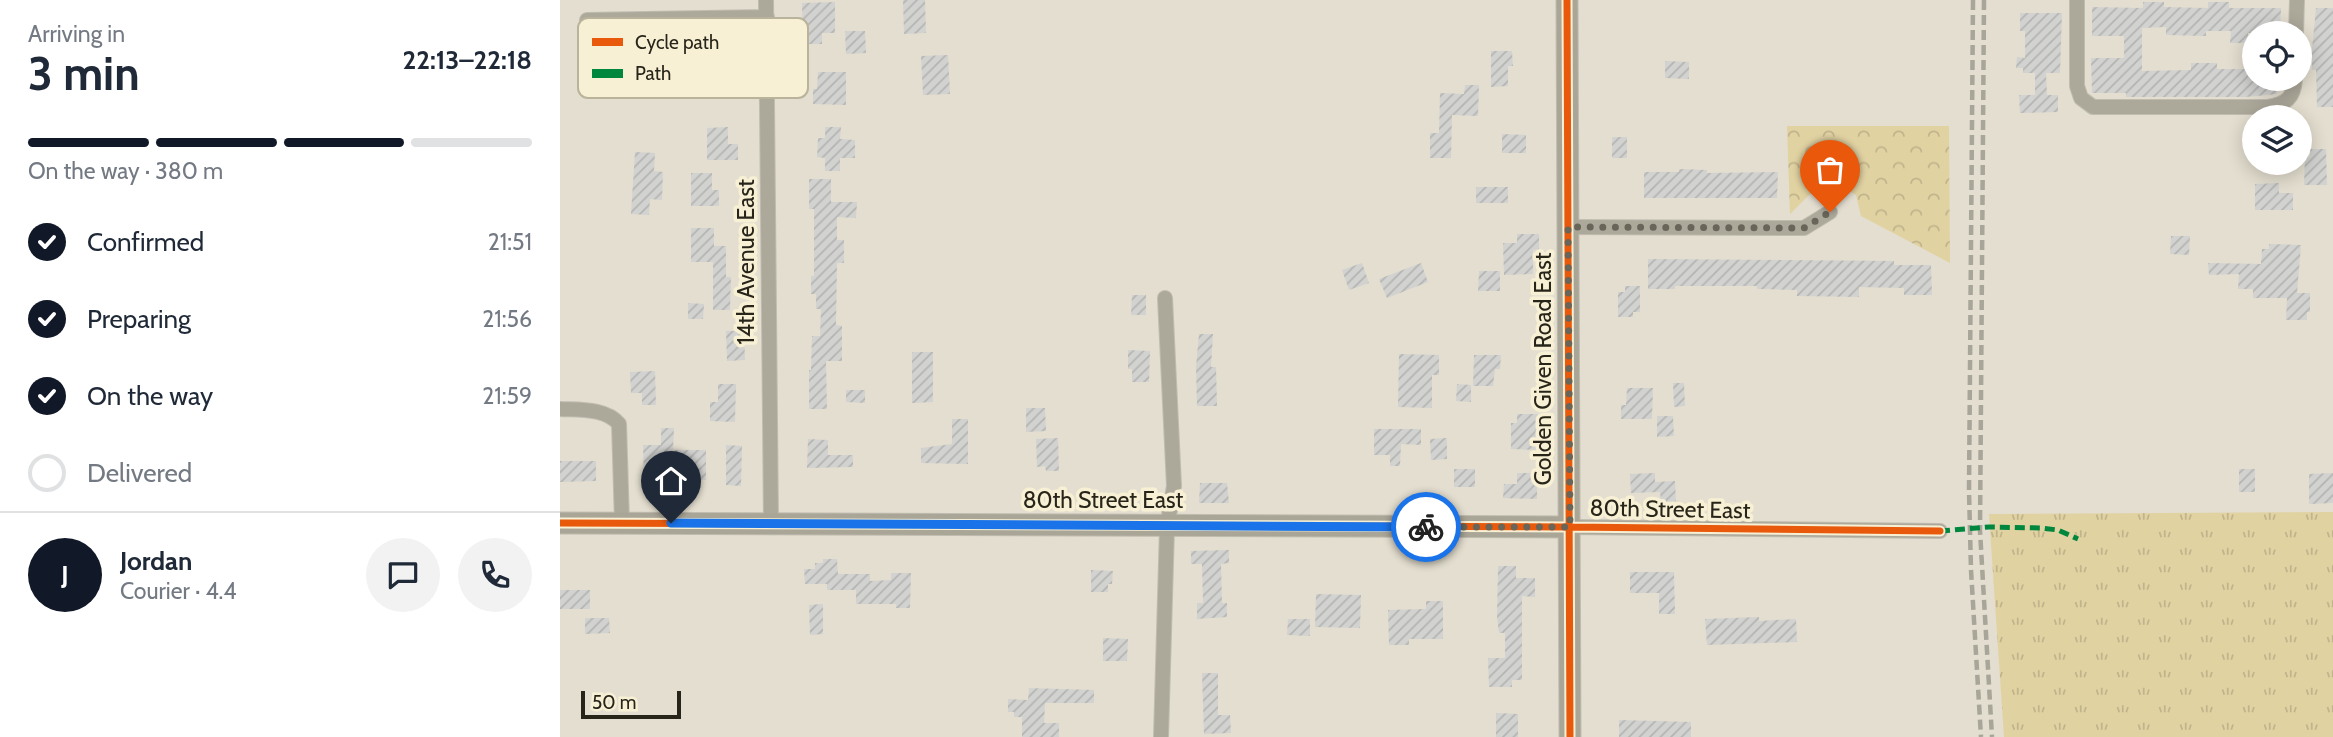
<!DOCTYPE html>
<html lang="en">
<head>
<meta charset="utf-8">
<style>
	:root { --surface:#fff; --page:#f2f2f3; --text:#1f2937; --muted:#747a83; --line:#e0e1e3; --accent:#111827 }
	body { margin:0; font-family:Cabin,sans-serif; background:var(--page); color:var(--text); height:100vh; display:flex; flex-direction:column; font-size:26px; white-space:nowrap }
	* { box-sizing:border-box; margin:0 }
	p { font-size:23px; color:var(--muted) }
	.icon { flex:none; width:38px; height:38px; fill:none; stroke:currentColor; stroke-width:2; stroke-linecap:round; stroke-linejoin:round }
	.map { position:relative; flex:1; overflow:hidden }
	.details { display:flex; flex-direction:column; background:var(--surface); width:560px }
	.details>* { flex:none }
	.controls { position:absolute; left:1682px; top:21px; display:grid; gap:14px }
	.controls a { display:grid; place-items:center; width:70px; height:70px; border-radius:50%; background:var(--surface); box-shadow:0 4px 18px #0003; font-size:35px }
	.scale { position:absolute; left:21px; bottom:18px; width:100px; box-sizing:border-box; padding-left:7px; border:4px solid #27241a; border-top:0; font-size:19px; line-height:24px; white-space:nowrap; color:#27241a; -webkit-text-stroke:5px #f8f0d4; paint-order:stroke }
	.pin { position:absolute; display:grid; place-items:center; width:60px; height:60px; color:#fff; margin:-72px -30px; border-radius:50% 50% 50% 0; rotate:-45deg; box-shadow:0 0 7px #0007 }
	.pin .icon { rotate:45deg }
	.courier { position:absolute; display:grid; place-items:center; width:70px; height:70px; margin:-35px; border:5px solid #1a73e8; border-radius:50%; background:#fff; color:#222; box-shadow:0 2px 9px #0007 }
	.summary em { font-style:normal; font-weight:700 }
	.summary div { display:flex; flex-direction:column-reverse }
	.summary { display:flex; align-items:center; justify-content:space-between; height:119px; padding:0 28px }
	h1 { font-size:46px; font-weight:700; line-height:52px }
	.bar { display:grid; grid-template-columns:repeat(4,1fr); gap:10px 7px; align-content:center; height:84px; padding:0 28px }
	.bar i { height:9px; border-radius:5px; background:var(--line) }
	.bar .current { background:var(--accent) }
	.bar p { grid-column:span 4 }
	.line { display:flex; align-items:center; gap:18px; padding:0 28px; border-top:2px solid var(--line) }
	.line div { flex:1 }
	.round { display:grid; place-items:center; flex:none; width:74px; height:74px; border-radius:37px; background:var(--page) }
	ol { padding:0 28px; list-style:none }
	li { display:flex; align-items:center; gap:21px; height:77px }
	li p { margin-inline-start:auto }
	li .icon { padding:7px; border-radius:50%; background:var(--accent); color:#fff; stroke-width:4 }
	li:last-child { color:var(--muted) }
	li i { width:38px; height:38px; border:4px solid var(--line); border-radius:50% }
	main { display:flex; flex:1; min-height:0 }
	.map>svg:first-child { display:block }
</style>
</head>
<body>
<main>
<section class="details">
<div class="summary"><div><h1>3 min</h1><p>Arriving in</p></div><em>22:13–22:18</em></div>
<div class="bar"><i class="current"></i><i class="current"></i><i class="current"></i><i></i><p>On the way · 380 m</p></div>
<ol>
<li><svg class="icon" aria-label="check" viewBox="0 0 24 24"><path d="M5 12l5 5 9-10"/></svg>Confirmed<p>21:51</p></li>
<li><svg class="icon" aria-label="check" viewBox="0 0 24 24"><path d="M5 12l5 5 9-10"/></svg>Preparing<p>21:56</p></li>
<li><svg class="icon" aria-label="check" viewBox="0 0 24 24"><path d="M5 12l5 5 9-10"/></svg>On the way<p>21:59</p></li>
<li><i></i>Delivered</li>
</ol>
<div class="line" style="height:126px"><b class="round" style="background:var(--accent);color:#fff">J</b><div><b>Jordan</b><p>Courier · 4.4</p></div><a class="round"><svg class="icon" aria-label="chat" viewBox="0 0 24 24"><path d="M4 5h16v11H9l-5 4z"/></svg></a><a class="round"><svg class="icon" aria-label="phone" viewBox="0 0 24 24"><path d="M5 4h4l2 5-3 2q2 4 5 5l2-3 5 2v4C11 20 4 13 5 4z"/></svg></a></div>
</section>
<div class="map">
<svg width="1773" height="737" viewBox="0 0 1773 737">
	<defs>
		<pattern id="grass-tufts" width="24" height="20" patternUnits="userSpaceOnUse" patternTransform="scale(1.75)"><rect width="24" height="20" fill="#e1d2a2"/><path d="M3 7l-1-3M5 7V3M7 7l1-3M15 17l-1-3M17 17v-4M19 17l1-3" fill="none" stroke="#c1b48b"/></pattern>
		<pattern id="park-crowns" width="20" height="18" patternUnits="userSpaceOnUse" patternTransform="scale(1.75)"><rect width="20" height="18" fill="#e1d2a2"/><path d="M2 6a3 3 0 1 1 6 0M12 15a3 3 0 1 1 6 0" fill="none" stroke="#c1b48b"/></pattern>
		<pattern id="building-hatch" width="6" height="6" patternUnits="userSpaceOnUse" patternTransform="scale(1.75)"><rect width="6" height="6" fill="#d2d2d0"/><path d="M-1 1l2-2M0 6l6-6M5 7l2-2" fill="none" stroke="#b4b4b2"/></pattern>
	</defs>
	<rect width="100%" height="100%" fill="#e3decf"/>
	<path fill="url(#grass-tufts)" d="M 1773,512 L 1773,737 L 1444,737 L 1429,514 Z"/>
	<path fill="url(#park-crowns)" d="M 1227,126 L 1389,126 L 1390,263 L 1301,216 L 1296,195 L 1282,187 L 1264,184 L 1249,195 L 1230,214 Z"/>
	<path fill="url(#building-hatch)" d="M 343,0 L 365,0 L 366,33 L 344,34 Z
		M 275,2 L 275,33 L 262,33 L 262,44 L 243,44 L 242,3 Z
		M 1583,2 L 1604,2 L 1604,7 L 1648,8 L 1648,2 L 1669,2 L 1669,8 L 1721,8 L 1720,33 L 1688,33 L 1688,43 L 1670,43 L 1671,31 L 1646,31 L 1646,36 L 1606,35 L 1606,27 L 1582,28 L 1582,71 L 1631,70 L 1631,63 L 1657,63 L 1657,69 L 1686,69 L 1686,75 L 1694,75 L 1694,79 L 1717,79 L 1717,94 L 1686,97 L 1566,97 L 1566,93 L 1532,93 L 1531,58 L 1564,58 L 1564,36 L 1532,36 L 1532,7 L 1583,8 Z
		M 1756,8 L 1773,8 L 1773,107 L 1757,107 L 1756,70 L 1752,70 L 1752,49 Z
		M 1460,13 L 1502,13 L 1500,73 L 1486,73 L 1487,95 L 1498,95 L 1498,112 L 1460,113 L 1459,95 L 1475,95 L 1475,73 L 1463,73 L 1463,68 L 1456,68 L 1457,57 L 1465,58 L 1465,31 L 1460,31 Z
		M 285,31 L 305,31 L 306,53 L 286,54 Z
		M 931,51 L 952,51 L 953,66 L 948,66 L 948,86 L 931,87 Z
		M 388,55 L 390,94 L 363,95 L 361,56 Z
		M 1105,61 L 1129,62 L 1129,79 L 1105,78 Z
		M 258,72 L 286,72 L 286,105 L 253,104 L 253,89 L 257,89 Z
		M 905,85 L 919,85 L 918,116 L 892,115 L 891,158 L 870,158 L 870,133 L 879,133 L 880,93 L 904,94 Z
		M 168,127 L 168,144 L 178,144 L 178,160 L 147,160 L 147,128 Z
		M 265,127 L 281,127 L 280,139 L 295,140 L 295,158 L 280,158 L 280,171 L 265,171 L 265,158 L 257,157 L 258,138 L 265,138 Z
		M 942,134 L 966,135 L 966,153 L 942,153 Z
		M 1052,137 L 1067,137 L 1067,158 L 1052,158 Z
		M 1750,149 L 1766,149 L 1767,185 L 1744,185 L 1745,156 L 1750,157 Z
		M 75,152 L 95,153 L 94,171 L 103,172 L 102,200 L 90,199 L 89,215 L 71,214 Z
		M 1119,169 L 1147,170 L 1147,173 L 1218,172 L 1217,198 L 1084,198 L 1084,172 L 1119,172 Z
		M 131,173 L 152,173 L 152,190 L 159,190 L 159,206 L 131,206 Z
		M 249,179 L 271,179 L 271,202 L 297,202 L 296,218 L 277,217 L 277,240 L 284,240 L 284,263 L 277,263 L 276,325 L 282,326 L 282,361 L 266,361 L 267,409 L 249,409 L 249,370 L 251,370 L 252,336 L 260,336 L 261,309 L 256,309 L 256,294 L 251,294 L 251,276 L 254,276 L 254,209 L 249,209 Z
		M 1719,183 L 1719,193 L 1733,193 L 1733,210 L 1695,210 L 1695,184 Z
		M 916,187 L 948,187 L 948,203 L 916,203 Z
		M 131,228 L 154,228 L 154,246 L 166,246 L 166,277 L 171,277 L 170,310 L 153,310 L 153,262 L 131,262 Z
		M 957,234 L 979,234 L 979,250 L 973,250 L 973,274 L 944,275 L 943,243 L 957,243 Z
		M 1611,236 L 1630,236 L 1629,255 L 1610,254 Z
		M 1709,244 L 1741,245 L 1737,293 L 1750,293 L 1750,312 L 1747,312 L 1747,320 L 1726,320 L 1727,298 L 1693,298 L 1693,289 L 1678,289 L 1679,274 L 1649,275 L 1648,263 L 1701,264 L 1702,249 L 1709,249 Z
		M 1088,259 L 1334,261 L 1334,265 L 1371,265 L 1372,295 L 1344,295 L 1344,288 L 1299,287 L 1299,297 L 1237,296 L 1237,290 L 1197,289 L 1197,286 L 1115,286 L 1115,289 L 1088,289 Z
		M 802,263 L 809,283 L 789,290 L 782,270 Z
		M 861,263 L 868,282 L 827,298 L 819,279 Z
		M 919,271 L 940,271 L 940,291 L 918,291 Z
		M 1065,286 L 1080,286 L 1080,312 L 1073,312 L 1073,317 L 1058,317 L 1058,292 L 1065,292 Z
		M 572,295 L 586,295 L 586,315 L 571,315 Z
		M 128,303 L 144,304 L 143,319 L 128,319 Z
		M 166,331 L 184,331 L 185,360 L 167,361 Z
		M 639,334 L 653,334 L 651,367 L 656,367 L 657,406 L 637,406 L 636,367 Z
		M 568,350 L 590,351 L 589,382 L 572,382 L 572,369 L 568,369 Z
		M 352,352 L 373,352 L 373,402 L 352,403 Z
		M 839,354 L 879,355 L 879,375 L 872,375 L 872,408 L 838,407 Z
		M 914,355 L 941,355 L 940,369 L 935,369 L 933,386 L 913,386 Z
		M 95,371 L 96,405 L 82,405 L 82,393 L 71,393 L 70,372 Z
		M 1113,383 L 1124,383 L 1125,406 L 1114,407 Z
		M 158,384 L 176,384 L 175,422 L 150,421 L 150,402 L 158,402 Z
		M 897,384 L 911,385 L 911,402 L 896,401 Z
		M 1067,388 L 1093,388 L 1092,419 L 1061,419 L 1061,405 L 1066,405 Z
		M 286,390 L 305,390 L 305,403 L 286,402 Z
		M 466,408 L 485,408 L 486,431 L 466,432 Z
		M 957,414 L 978,414 L 978,424 L 981,424 L 980,450 L 951,449 L 951,423 L 957,423 Z
		M 1097,416 L 1113,416 L 1114,436 L 1097,437 Z
		M 392,419 L 408,419 L 408,464 L 361,463 L 361,448 L 392,444 Z
		M 101,428 L 114,428 L 113,450 L 146,450 L 146,480 L 97,480 L 97,483 L 84,483 L 83,445 L 101,445 Z
		M 814,429 L 861,429 L 861,445 L 841,444 L 840,466 L 830,466 L 830,455 L 814,455 Z
		M 498,438 L 499,471 L 486,471 L 485,466 L 477,467 L 476,439 Z
		M 887,438 L 887,459 L 871,460 L 870,439 Z
		M 248,439 L 268,440 L 268,455 L 293,455 L 293,467 L 247,468 Z
		M 166,445 L 182,446 L 181,486 L 166,485 Z
		M 0,461 L 36,461 L 36,481 L 0,482 Z
		M 894,469 L 915,469 L 915,487 L 894,487 Z
		M 1679,469 L 1695,469 L 1695,492 L 1679,492 Z
		M 957,473 L 977,473 L 977,499 L 943,498 L 944,484 L 957,484 Z
		M 1095,473 L 1095,482 L 1115,481 L 1116,501 L 1101,502 L 1100,492 L 1071,493 L 1070,474 Z
		M 1773,473 L 1773,503 L 1749,504 L 1749,474 Z
		M 640,483 L 667,483 L 669,503 L 639,503 Z
		M 669,550 L 669,563 L 661,564 L 662,603 L 667,603 L 667,617 L 637,619 L 637,603 L 643,603 L 642,564 L 631,564 L 631,551 Z
		M 263,559 L 277,559 L 278,574 L 310,574 L 310,581 L 331,580 L 331,573 L 351,573 L 350,608 L 336,608 L 336,604 L 296,604 L 296,590 L 267,590 L 267,584 L 245,584 L 244,569 L 255,569 L 255,563 L 263,563 Z
		M 938,566 L 956,566 L 956,578 L 975,578 L 975,597 L 962,596 L 962,680 L 952,680 L 952,687 L 929,687 L 928,658 L 945,658 L 945,633 L 939,633 L 937,617 Z
		M 531,570 L 553,571 L 552,584 L 548,584 L 548,592 L 531,592 Z
		M 1070,572 L 1114,572 L 1115,614 L 1099,614 L 1099,593 L 1070,593 Z
		M 0,590 L 30,590 L 30,609 L 0,609 Z
		M 756,594 L 801,595 L 800,628 L 755,627 Z
		M 866,601 L 883,601 L 883,639 L 849,639 L 849,645 L 829,645 L 828,610 L 866,609 Z
		M 263,604 L 263,634 L 250,635 L 249,605 Z
		M 1199,617 L 1199,621 L 1236,619 L 1237,642 L 1147,645 L 1145,619 Z
		M 25,618 L 49,618 L 50,633 L 25,634 Z
		M 728,619 L 750,619 L 750,636 L 727,635 Z
		M 543,638 L 568,639 L 567,661 L 543,661 Z
		M 642,673 L 658,673 L 658,715 L 670,715 L 671,733 L 644,734 Z
		M 469,688 L 534,690 L 534,703 L 485,703 L 484,723 L 499,723 L 499,737 L 462,737 L 462,717 L 454,717 L 454,712 L 448,712 L 448,699 L 468,700 Z
		M 936,713 L 958,714 L 958,737 L 936,737 Z
		M 1059,720 L 1131,722 L 1131,737 L 1059,737 Z"/>
	<g fill="none" stroke-linecap="round" stroke-linejoin="round">
		<g stroke="#c0bcb0" stroke-width="16">
			<path id="street" d="M 206,0 L 211,523
				M 1517,0 L 1517,86 L 1521,98 L 1533,107 L 1708,107 C 1726,104 1734,98 1735,79
				M 27,20 L 207,17
				M 1736,33 L 1737,0
				M 1008,227 L 1244,228 L 1270,212
				M 0,409 C 20,410 46,408 59,424 L 62,523
				M 1010,527 L 1380,531
				M 601,737 L 607,527 L 614,486 L 605,298"/>
		</g>
		<g stroke="#c0bcb0" stroke-width="23">
			<path id="secondary" d="M 1007,0 L 1010,737
				M 0,523 L 1010,527"/>
		</g>
		<use href="#street" stroke="#aca89a" stroke-width="14"/>
		<use href="#secondary" stroke="#aaa697" stroke-width="21"/>
		<path stroke="#a8a599" stroke-width="4.5" stroke-dasharray="10 5" stroke-linecap="butt" d="M 1413,0 L 1409,491 L 1411,570 L 1421,737
			M 1424,0 L 1420,531 L 1432,737"/>
		<path stroke="#00873e" stroke-width="5" stroke-dasharray="10 5" stroke-linecap="butt" d="M 1380,531 L 1429,527 L 1481,528 L 1498,530 L 1518,539"/>
		<g stroke="#f8f0d4" stroke-width="11">
			<path id="cycleway" d="M 1007,0 L 1010,737
				M 0,523 L 1010,527 L 1380,531"/>
		</g>
		<use href="#cycleway" stroke="#e8590c" stroke-width="7"/>
	</g>
	<g fill="none" stroke-linecap="round" stroke-linejoin="round">
		<path stroke="#696559" stroke-width="7" stroke-dasharray="0 12.6" d="M 866,527 L 1010,527 L 1008,227 L 1244,228 L 1270,212"/>
		<path stroke="#1a73e8" stroke-width="9" d="M 111,523 L 866,527"/>
	</g>
	<g text-anchor="middle" dominant-baseline="central" stroke-width="7" stroke-linejoin="round" paint-order="stroke">
		<g font-size="23" fill="#27241a" stroke="#f8f0d4">
			<text transform="translate(186 262) rotate(-90)">14th Avenue East</text>
			<text transform="translate(983 369) rotate(-90)">Golden Given Road East</text>
			<text x="543" y="500">80th Street East</text>
			<text transform="translate(1110 509) rotate(1)">80th Street East</text>
		</g>
	</g>
	<rect x="18" y="18" width="230" height="80" rx="10" fill="#f8f0d4" stroke="#b9b39c" stroke-width="2"/>
	<rect x="32" y="38" width="31" height="8" fill="#e8590c"/>
	<rect x="32" y="69" width="31" height="9" fill="#00873e"/>
	<g font-size="19" fill="#27241a">
		<text x="75" y="49">Cycle path</text>
		<text x="75" y="80">Path</text>
	</g>
</svg>
<div class="controls">
<a><svg class="icon" aria-label="locate" viewBox="0 0 24 24"><circle cx="12" cy="12" r="6"/><path d="M12 2v4M12 18v4M2 12h4M18 12h4"/></svg></a>
<a><svg class="icon" aria-label="layers" viewBox="0 0 24 24"><path d="M12 4l9 5-9 5-9-5zM3 14l9 5 9-5"/></svg></a>
</div>
<div class="scale">50 m</div>
<div class="pin" style="left:1270px;top:212px;background:#ea580c"><svg class="icon" aria-label="bag" viewBox="0 0 24 24"><path d="M5 8h14l-1 12H6zM9 8a3 3 0 0 1 6 0"/></svg></div>
<div class="pin" style="left:111px;top:523px;background:#1f2937"><svg class="icon" aria-label="home" viewBox="0 0 24 24"><path d="M3 11l9-7 9 7M6 9v11h12V9"/></svg></div>
<div class="courier" style="left:866px;top:527px"><svg class="icon" aria-label="bike" viewBox="0 0 24 24"><circle cx="6" cy="16" r="4"/><circle cx="18" cy="16" r="4"/><path d="M6 16l4-8h5l3 8M10 8l3 8H6M13 5h3"/></svg></div>
</div>
</main>
</body>
</html>
